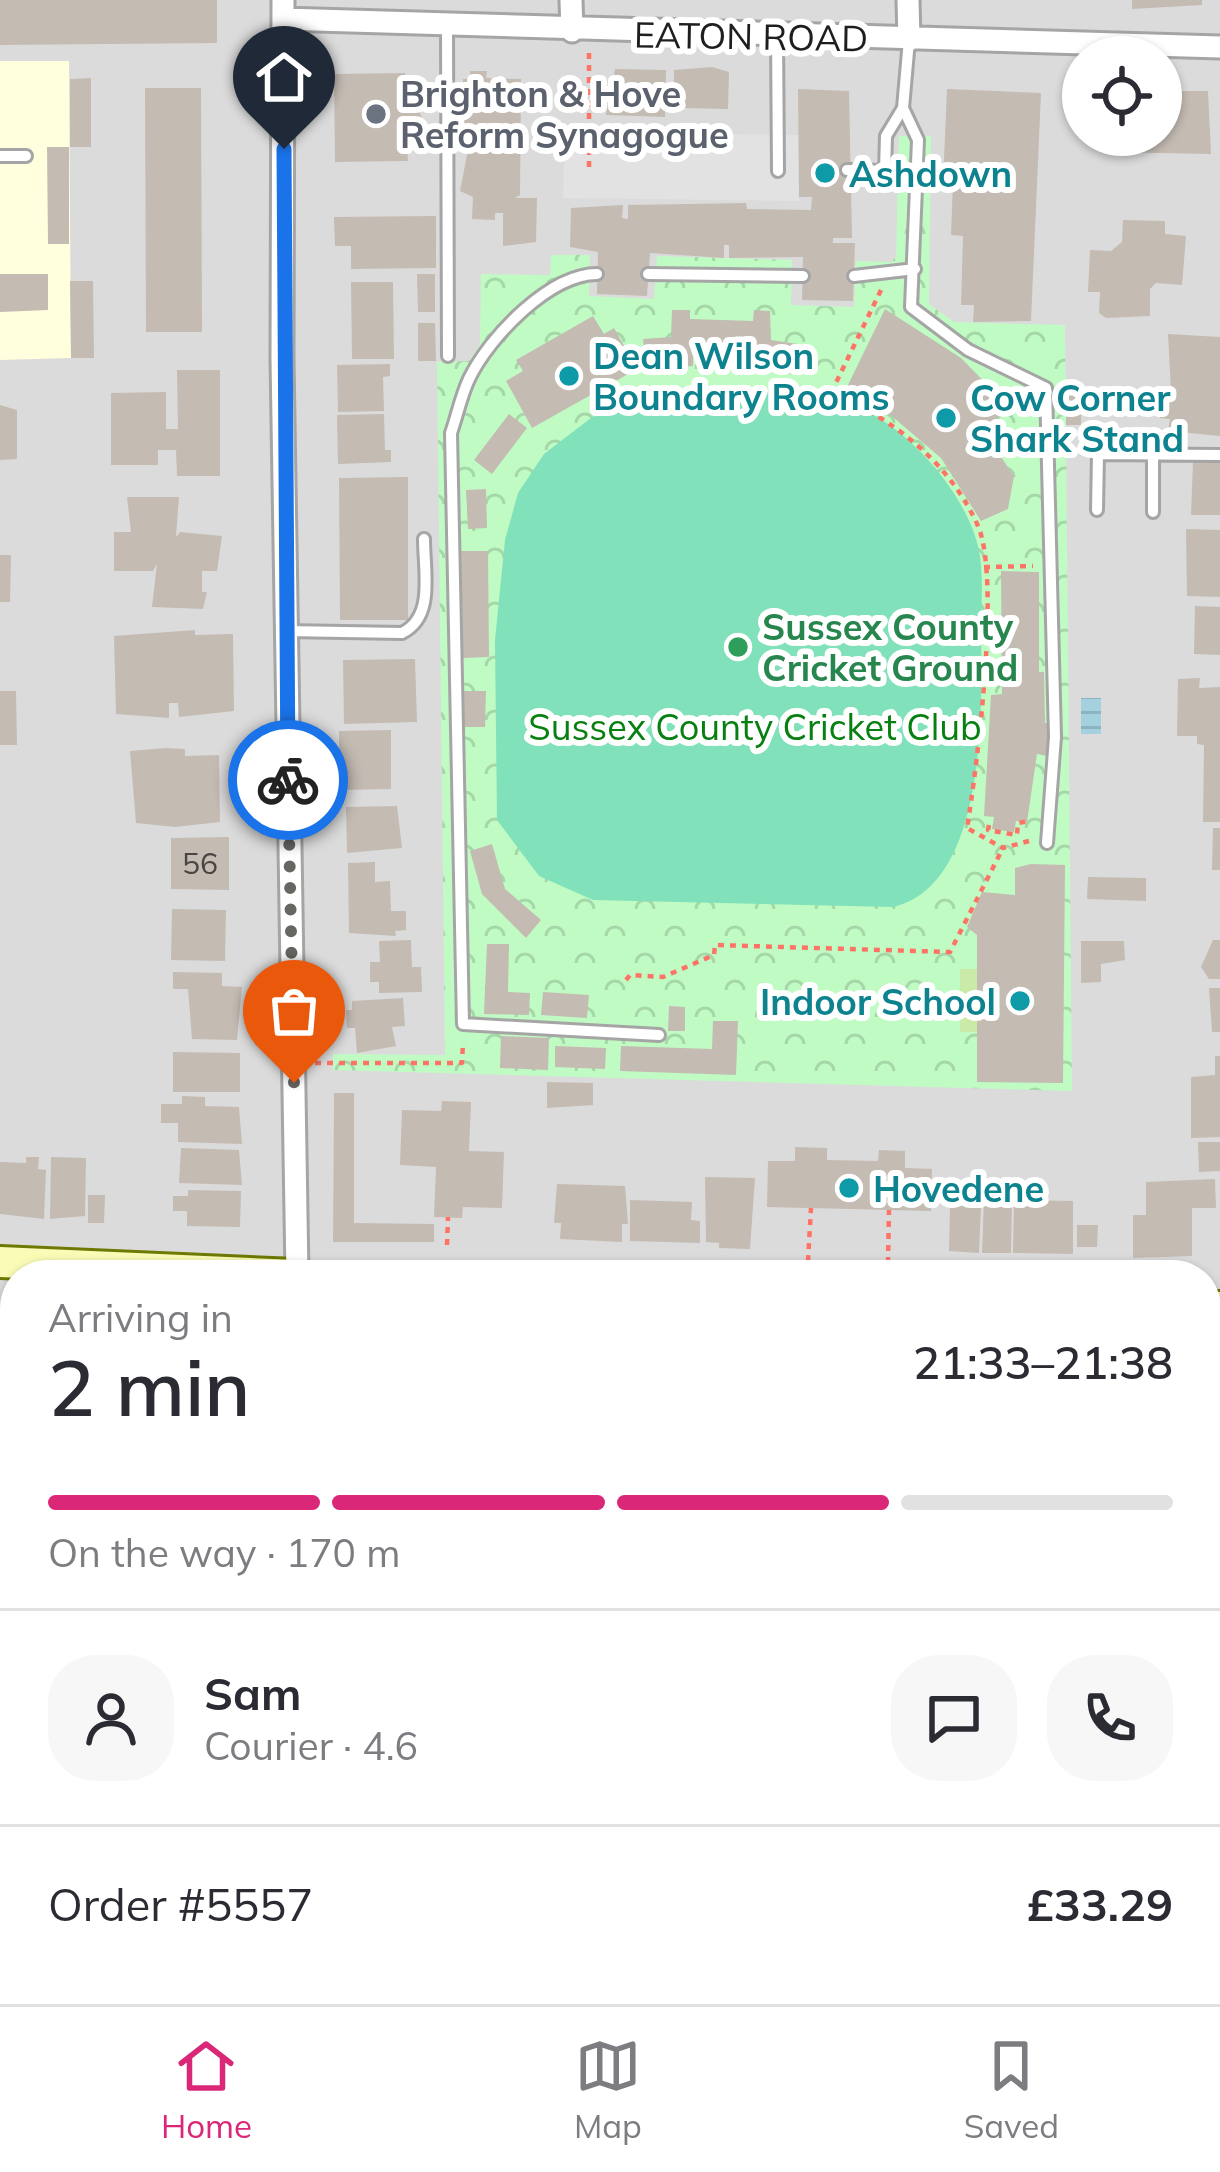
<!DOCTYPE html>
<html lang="en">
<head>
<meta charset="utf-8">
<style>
	:root { --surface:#fff; --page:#f7f7f7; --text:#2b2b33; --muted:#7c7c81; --line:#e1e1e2; --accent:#db2777 }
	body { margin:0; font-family:Mulish,sans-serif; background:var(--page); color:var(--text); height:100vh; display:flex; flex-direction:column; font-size:45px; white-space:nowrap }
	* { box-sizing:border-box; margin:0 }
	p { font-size:39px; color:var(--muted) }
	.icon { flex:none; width:66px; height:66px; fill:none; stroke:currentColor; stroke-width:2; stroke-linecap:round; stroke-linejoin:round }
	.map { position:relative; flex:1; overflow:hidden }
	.drawer { position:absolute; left:0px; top:1260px; width:1221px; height:744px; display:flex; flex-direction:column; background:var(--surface); border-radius:48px 48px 0 0; box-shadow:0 3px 9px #0004 }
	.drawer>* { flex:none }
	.tools { position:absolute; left:1062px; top:36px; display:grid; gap:24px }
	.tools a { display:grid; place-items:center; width:120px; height:120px; border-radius:50%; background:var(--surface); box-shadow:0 3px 9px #0004; font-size:60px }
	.pin { position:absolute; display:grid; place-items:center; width:102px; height:102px; color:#fff; margin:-123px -51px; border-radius:50% 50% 50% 0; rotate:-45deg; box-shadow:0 0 12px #0007 }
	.pin .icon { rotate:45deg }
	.courier { position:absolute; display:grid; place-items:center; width:120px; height:120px; margin:-60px; border:9px solid #1a73e8; border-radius:50%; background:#fff; color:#222; box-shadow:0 3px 15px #0007 }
	.headline em { font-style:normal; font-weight:600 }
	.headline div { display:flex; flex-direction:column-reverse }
	.headline { display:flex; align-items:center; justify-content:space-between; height:204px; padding:0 48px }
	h1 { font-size:78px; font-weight:600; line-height:90px }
	.bar { display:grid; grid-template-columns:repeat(4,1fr); gap:18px 12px; align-content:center; height:144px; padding:0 48px }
	.bar i { height:15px; border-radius:9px; background:var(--line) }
	.bar .selected { background:var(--accent) }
	.bar p { grid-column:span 4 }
	.line { display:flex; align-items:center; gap:30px; padding:0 48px; border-top:3px solid var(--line) }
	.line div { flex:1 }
	.round { display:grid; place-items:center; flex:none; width:126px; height:126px; border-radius:48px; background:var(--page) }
	.dock { display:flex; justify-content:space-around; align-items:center; height:168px; border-top:3px solid var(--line); background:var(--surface); font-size:33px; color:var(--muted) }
	.dock a { display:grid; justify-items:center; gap:6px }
	.dock .selected { color:var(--accent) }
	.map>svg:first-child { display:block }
</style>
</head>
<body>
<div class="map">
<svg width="1220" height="2004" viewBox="0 0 1220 2004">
	<defs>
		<pattern id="park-crowns" width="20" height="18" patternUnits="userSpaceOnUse" patternTransform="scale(3)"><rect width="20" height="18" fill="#c0fbc4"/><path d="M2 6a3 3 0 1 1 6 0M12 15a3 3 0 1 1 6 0" fill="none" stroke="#a5d7a8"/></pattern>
		<pattern id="water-rules" width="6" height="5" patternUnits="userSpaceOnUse" patternTransform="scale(3)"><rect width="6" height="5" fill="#a3d2de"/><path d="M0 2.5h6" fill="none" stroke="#8cb4be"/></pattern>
	</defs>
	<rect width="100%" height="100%" fill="#efebe4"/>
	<path fill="#dcdbdb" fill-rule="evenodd" d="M 0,0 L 1220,0 L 1220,1725 L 1206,1723 L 1206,1275 L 15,1275 L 15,1653 L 0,1652 ZM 1083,57 L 1161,57 L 1161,135 L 1083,135 Z
		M 15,1756 L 15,1858 L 0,1859 L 0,1757 Z
		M 1206,1815 L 1220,1817 L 1220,2004 L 1136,2004 L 1133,1999 L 1026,1990 L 1206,1989 Z
		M 15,1910 L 15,1989 L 33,1989 L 17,2004 L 0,2004 L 0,1911 Z
		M 227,1989 L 639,1989 L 590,2004 L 206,2004 Z"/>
	<path fill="#e9d6e5" d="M 0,1652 L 15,1653 L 15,1756 L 0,1757 Z
		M 1206,1723 L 1220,1725 L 1220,1817 L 1206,1815 Z
		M 113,1989 L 227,1989 L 206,2004 L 99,2004 Z"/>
	<path fill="#ffd" d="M 0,61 L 69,61 L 71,358 L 0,360 Z"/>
	<path fill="url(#park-crowns)" d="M 899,136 L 931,136 L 929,304 L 954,322 L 1065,325 L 1072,1091 L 333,1070 L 333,1054 L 445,1055 L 437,362 L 469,361 L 480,344 L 481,274 L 550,275 L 551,255 L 590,255 L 589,296 L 654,299 L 657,256 L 792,260 L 791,305 L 854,307 L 856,261 L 892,262 L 896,256 Z"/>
	<path fill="#caeba8" d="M 960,969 L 977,969 L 977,1032 L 960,1032 Z"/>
	<path fill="#80e1ba" d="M 711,386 C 769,390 838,389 888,424 C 925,450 963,496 976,539 C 985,567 981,601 981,630 C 982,706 988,885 893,907 L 593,900 L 539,876 L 497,820 L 495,640 L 505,540 L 518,493 L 544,454 L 591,418 L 633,398 Z"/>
	<path fill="#e2e2e2" d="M 556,132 L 800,135 L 799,201 L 563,198 L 564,158 L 557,158 Z"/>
	<path fill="url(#water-rules)" d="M 1081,698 L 1101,698 L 1101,734 L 1081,734 Z"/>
	<path fill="#c4bbb3" d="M 0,0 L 217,0 L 217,43 L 0,45 Z
		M 1132,0 L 1202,0 L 1202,5 L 1132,9 Z
		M 712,67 L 729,72 L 728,109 L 684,108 L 684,94 L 674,94 L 674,70 Z
		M 615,69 L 666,70 L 665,117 L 606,115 Z
		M 470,71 L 487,71 L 486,78 L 521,79 L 520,195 L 515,198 L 537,198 L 536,242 L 503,246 L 503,213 L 495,213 L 495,220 L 472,219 L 473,197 L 460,191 L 468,150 L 460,150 L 460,107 L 470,108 L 470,99 L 462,99 L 463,79 L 470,79 Z
		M 405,73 L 406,98 L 414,97 L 423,121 L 416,145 L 407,145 L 408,161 L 335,162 L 334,74 Z
		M 91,78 L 91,147 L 70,147 L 70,79 Z
		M 145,88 L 201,88 L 202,332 L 146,332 Z
		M 798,89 L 849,91 L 852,238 L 833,238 L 833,243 L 855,243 L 853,301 L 802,300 L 803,257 L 729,258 L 729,245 L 724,245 L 724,258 L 650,253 L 647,296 L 597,294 L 598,252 L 570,247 L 571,208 L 623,205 L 622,218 L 628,219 L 628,205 L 746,203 L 747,209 L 811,210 L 812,197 L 799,197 Z
		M 947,89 L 1041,93 L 1031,321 L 973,322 L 974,305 L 961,305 L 963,236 L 951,235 L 953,183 L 943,182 Z
		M 1161,91 L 1208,91 L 1211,154 L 1103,152 L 1104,135 L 1161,135 Z
		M 47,147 L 69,147 L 69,244 L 48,244 Z
		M 436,216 L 436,268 L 351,269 L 351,246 L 335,246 L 334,217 Z
		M 1123,220 L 1165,221 L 1165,234 L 1186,236 L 1182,285 L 1156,283 L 1150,289 L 1150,316 L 1106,318 L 1099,313 L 1100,292 L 1088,292 L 1090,250 L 1111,251 L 1122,242 Z
		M 0,274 L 48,274 L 48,310 L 0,312 Z
		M 417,274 L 435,274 L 435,312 L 418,312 Z
		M 70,281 L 93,281 L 94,358 L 71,358 Z
		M 351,282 L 393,282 L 394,359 L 352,359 Z
		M 885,309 L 961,358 L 1010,408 L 982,429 L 1014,476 L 1008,509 L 981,521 L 941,458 L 874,401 L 846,389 Z
		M 672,310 L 690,310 L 690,319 L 753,321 L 754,310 L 770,311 L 771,340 L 798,344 L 793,374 L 746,367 L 747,360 L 693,358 L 693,366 L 647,370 L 643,339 L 671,337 Z
		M 593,316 L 604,334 L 614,328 L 637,369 L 532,428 L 506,381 L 523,371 L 516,360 Z
		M 418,323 L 435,323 L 436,361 L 418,361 Z
		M 1168,334 L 1220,337 L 1220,436 L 1168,431 L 1170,419 L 1160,418 L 1159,398 L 1171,391 Z
		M 390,364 L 390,376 L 383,377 L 384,411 L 338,412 L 337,365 Z
		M 177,370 L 220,370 L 220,476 L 177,476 L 176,450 L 158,450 L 158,465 L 111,465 L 111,393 L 166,392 L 166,429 L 178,429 Z
		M 1066,386 L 1081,386 L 1081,425 L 1066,425 Z
		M 0,405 L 17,410 L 17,459 L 0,460 Z
		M 384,414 L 385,450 L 391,450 L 391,462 L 338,464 L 337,415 Z
		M 509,414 L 527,428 L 492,474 L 474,460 Z
		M 1220,461 L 1220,515 L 1191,515 L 1193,462 Z
		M 408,477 L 408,620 L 340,620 L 339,478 Z
		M 486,489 L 487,528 L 468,529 L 466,490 Z
		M 127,497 L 179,497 L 176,537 L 180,532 L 222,536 L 217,571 L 202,571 L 202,592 L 207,592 L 203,609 L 152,607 L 157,564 L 153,571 L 114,571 L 114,532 L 131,532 Z
		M 1186,529 L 1220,530 L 1220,597 L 1187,596 Z
		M 461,551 L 488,551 L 489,657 L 463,658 Z
		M 0,555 L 11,555 L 10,602 L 0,602 Z
		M 1001,571 L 1039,572 L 1039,672 L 1044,672 L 1045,723 L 1051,724 L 1047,756 L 1037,754 L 1027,822 L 1016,821 L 1014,832 L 992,829 L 994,817 L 984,816 L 991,695 L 1002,694 Z
		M 1195,606 L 1220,607 L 1220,655 L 1194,654 Z
		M 195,630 L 195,635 L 233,634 L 234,711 L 179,717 L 178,703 L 169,703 L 169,718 L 116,714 L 114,636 Z
		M 415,659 L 417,722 L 344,724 L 343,660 Z
		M 1200,678 L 1199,688 L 1220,687 L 1220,822 L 1203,822 L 1204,745 L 1197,744 L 1197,736 L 1177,736 L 1178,679 Z
		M 0,691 L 16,691 L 17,745 L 0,745 Z
		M 464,691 L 486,691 L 485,727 L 464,727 Z
		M 391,730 L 391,789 L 339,790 L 339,731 Z
		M 166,748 L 185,749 L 185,756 L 219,755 L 220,822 L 175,827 L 136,823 L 130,751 Z
		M 397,806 L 402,848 L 347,853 L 346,807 Z
		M 1213,828 L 1220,828 L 1220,870 L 1212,870 Z
		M 229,837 L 229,890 L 171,889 L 171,838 Z
		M 492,844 L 505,889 L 541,920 L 526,938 L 482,894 L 470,851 Z
		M 375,862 L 375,882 L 390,881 L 391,911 L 406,911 L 406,930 L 395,931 L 396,936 L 349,933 L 348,863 Z
		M 1031,864 L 1065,865 L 1063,1083 L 977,1082 L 977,935 L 967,927 L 982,892 L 1015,895 L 1015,868 Z
		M 1088,877 L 1146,878 L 1146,901 L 1087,899 Z
		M 172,909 L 226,910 L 225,961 L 171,960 Z
		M 411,940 L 412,967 L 421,967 L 422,992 L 379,993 L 379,982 L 370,982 L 370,962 L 380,962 L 379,941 Z
		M 1213,940 L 1220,940 L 1220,979 L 1209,979 L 1201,967 Z
		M 1081,941 L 1124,941 L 1125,960 L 1101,964 L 1101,982 L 1081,983 Z
		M 487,944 L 509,944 L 508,992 L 530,993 L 529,1015 L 484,1014 Z
		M 173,972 L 222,973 L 222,986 L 242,987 L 237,1040 L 192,1039 L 188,989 L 173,989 Z
		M 1209,988 L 1220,988 L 1220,1032 L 1212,1032 Z
		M 543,992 L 589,995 L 587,1018 L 541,1015 Z
		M 403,998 L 405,1026 L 392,1027 L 396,1046 L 357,1053 L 355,1028 L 347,1028 L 346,1010 L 352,1010 L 352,1001 Z
		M 669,1006 L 685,1007 L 685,1031 L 668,1031 Z
		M 713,1021 L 738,1021 L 736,1075 L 620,1071 L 621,1046 L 712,1049 Z
		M 501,1036 L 549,1038 L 548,1070 L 500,1068 Z
		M 555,1046 L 606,1048 L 605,1069 L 555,1067 Z
		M 173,1052 L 240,1053 L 240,1092 L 173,1092 Z
		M 1215,1056 L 1220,1056 L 1220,1137 L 1191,1138 L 1191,1077 L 1215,1075 Z
		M 547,1082 L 593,1083 L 593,1105 L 547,1108 Z
		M 334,1093 L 354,1093 L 354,1223 L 434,1224 L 434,1242 L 333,1242 Z
		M 182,1096 L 205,1097 L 205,1106 L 239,1107 L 242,1144 L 178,1142 L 178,1123 L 161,1123 L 161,1104 L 182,1104 Z
		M 442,1101 L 471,1102 L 469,1151 L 504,1152 L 502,1208 L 463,1207 L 462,1218 L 434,1217 L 436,1167 L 400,1165 L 402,1110 L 441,1111 Z
		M 1198,1142 L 1220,1142 L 1220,1171 L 1199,1172 Z
		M 795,1147 L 827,1148 L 827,1160 L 878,1161 L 879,1150 L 905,1151 L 905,1168 L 932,1169 L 931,1211 L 767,1207 L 768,1161 L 795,1161 Z
		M 181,1148 L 239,1150 L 242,1185 L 179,1183 Z
		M 26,1157 L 39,1157 L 38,1169 L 46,1170 L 44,1219 L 0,1214 L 0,1162 L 26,1163 Z
		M 51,1157 L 86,1158 L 85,1216 L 50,1219 Z
		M 705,1177 L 755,1178 L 750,1249 L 719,1248 L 719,1243 L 706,1242 Z
		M 1215,1179 L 1216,1208 L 1192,1208 L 1192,1256 L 1133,1258 L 1133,1215 L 1146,1215 L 1146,1182 Z
		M 557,1184 L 625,1186 L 628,1224 L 622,1224 L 622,1242 L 560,1239 L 561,1223 L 554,1223 Z
		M 188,1190 L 241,1191 L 240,1227 L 187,1226 L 187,1211 L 173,1211 L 173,1196 L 188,1196 Z
		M 88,1195 L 105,1195 L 104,1223 L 88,1223 Z
		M 984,1198 L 1012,1199 L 1011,1253 L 982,1253 Z
		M 630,1200 L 692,1202 L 691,1220 L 700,1221 L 700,1243 L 630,1241 Z
		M 1014,1200 L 1073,1201 L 1073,1254 L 1013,1253 Z
		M 950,1205 L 981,1206 L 979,1253 L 949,1251 Z
		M 1077,1225 L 1098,1225 L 1097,1247 L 1077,1247 Z
		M 1213,1554 L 1220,1555 L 1220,1584 L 1206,1582 Z
		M 0,1591 L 15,1591 L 15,1631 L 1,1630 Z
		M 1206,1631 L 1220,1633 L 1220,1696 L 1206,1695 Z
		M 2,1786 L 15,1786 L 15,1839 L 4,1840 Z
		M 1206,1903 L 1219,1904 L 1220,1981 L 1206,1980 Z
		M 0,1929 L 9,1929 L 11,1979 L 0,1980 Z
		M 395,1989 L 413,1989 L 422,2004 L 392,2004 L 387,1994 Z
		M 449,1989 L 534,1989 L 535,1993 L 510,2004 L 450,2004 Z"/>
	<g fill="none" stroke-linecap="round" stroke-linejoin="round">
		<g stroke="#a5a5a5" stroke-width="16">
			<path id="service" d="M 447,24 L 448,356
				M 777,35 L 778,171
				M 909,40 L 903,108 L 918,140 L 911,307 L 968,350 L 1046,388 L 1055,737 L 1047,843
				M 0,156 L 26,156
				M 847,170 L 885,171 L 886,136 L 903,108
				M 597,274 C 550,274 489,337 469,379 C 461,396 457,416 451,433 L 463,1024 L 659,1035
				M 648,274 L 803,276
				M 854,276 L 915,269
				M 1097,510 L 1098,454 L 1220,455
				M 1153,512 L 1153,455
				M 285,631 L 402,633 C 435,617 424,572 424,539"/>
		</g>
		<g stroke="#a5a5a5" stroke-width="27">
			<path id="minor" d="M 283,0 L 282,359 L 297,1275
				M 571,0 L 572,31
				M 908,0 L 909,40
				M 283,19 L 1220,47
				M 1206,1354 L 1215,1307
				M 1220,1482 L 1207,1539 L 1220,1540
				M 1206,1612 L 1220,1614
				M 0,1883 L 15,1882
				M 47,2004 L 64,1989
				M 996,2004 L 1000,1989"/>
		</g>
		<g stroke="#6d7902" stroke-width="36">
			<path id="secondary" d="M 0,1262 L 296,1275
				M 1206,1307 L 1220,1307"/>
		</g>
		<path stroke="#fd7467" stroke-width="4.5" stroke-dasharray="6 6" stroke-linecap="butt" d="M 589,167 L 589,50
			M 881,290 L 831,393 C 893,418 950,463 978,526 C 1001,579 977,767 967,828 L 1003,848 L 1029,841
			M 984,567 L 1033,566
			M 989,825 L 988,830 L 1017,835 L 1018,823 L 1029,821
			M 626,980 L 630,975 L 663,977 L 714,955 L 715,945 L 950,952 L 1003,848
			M 315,1063 L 462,1063 L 463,1042
			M 447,1245 L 448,1217
			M 808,1261 L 811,1208
			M 888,1263 L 889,1210"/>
		<use href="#service" stroke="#fff" stroke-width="10"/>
		<use href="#minor" stroke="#fff" stroke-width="21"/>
		<use href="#secondary" stroke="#f9fbb6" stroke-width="30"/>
		<g stroke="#6c6c6c" stroke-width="12">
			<path id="rail" d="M 0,1705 L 15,1705
				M 1206,1763 L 1220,1764
				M 1206,1791 L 1220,1792
				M 158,2004 L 178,1989"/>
		</g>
		<use href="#rail" stroke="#fff" stroke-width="8" stroke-dasharray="22" stroke-linecap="butt"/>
	</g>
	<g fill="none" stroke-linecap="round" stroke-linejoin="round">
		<path stroke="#676663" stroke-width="12" stroke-dasharray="0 21.6" d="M 288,780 L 294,1083"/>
		<path stroke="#1a73e8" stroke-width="15" d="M 284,149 L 288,780"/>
	</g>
	<circle fill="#6b7280" stroke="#fff" stroke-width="4.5" cx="376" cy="114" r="12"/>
	<g fill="#0f9aa8" stroke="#fff" stroke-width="4.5">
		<circle cx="825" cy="173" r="12"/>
		<circle cx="569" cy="376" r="12"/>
		<circle cx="946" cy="418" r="12"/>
		<circle cx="1020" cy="1001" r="12"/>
		<circle cx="849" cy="1188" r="12"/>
	</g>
	<circle fill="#2e9e5b" stroke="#fff" stroke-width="4.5" cx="738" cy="647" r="12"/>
	<g text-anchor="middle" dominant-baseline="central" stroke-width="12" stroke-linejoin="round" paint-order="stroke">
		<g font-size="30" fill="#484543">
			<text x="200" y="863">56</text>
		</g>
		<g font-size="36" fill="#1e1e1e" stroke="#fff">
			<text transform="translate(751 36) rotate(1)">EATON ROAD</text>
		</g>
		<g font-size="36" font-weight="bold" fill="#5b616d" stroke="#fff" text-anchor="start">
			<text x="400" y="93">Brighton &amp; Hove<tspan x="400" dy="41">Reform Synagogue</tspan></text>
		</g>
		<g font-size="36" font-weight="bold" fill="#0d838f" stroke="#fff" text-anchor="start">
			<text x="849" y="173">Ashdown</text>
			<text x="593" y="355">Dean Wilson<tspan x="593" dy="41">Boundary Rooms</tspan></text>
			<text x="970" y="397">Cow Corner<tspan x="970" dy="41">Shark Stand</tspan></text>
			<text x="996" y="1001" text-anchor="end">Indoor School</text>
			<text x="873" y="1188">Hovedene</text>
		</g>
		<g font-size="36" font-weight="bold" fill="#27864d" stroke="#fff" text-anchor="start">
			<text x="762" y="626">Sussex County<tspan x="762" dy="41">Cricket Ground</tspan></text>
		</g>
		<g font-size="36" fill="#088011" stroke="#fff">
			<text x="755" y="726">Sussex County Cricket Club</text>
		</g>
	</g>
</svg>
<div class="tools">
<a><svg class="icon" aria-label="locate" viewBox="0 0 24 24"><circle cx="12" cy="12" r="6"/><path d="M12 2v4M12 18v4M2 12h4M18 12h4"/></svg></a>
</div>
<div class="pin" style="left:294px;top:1083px;background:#ea580c"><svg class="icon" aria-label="bag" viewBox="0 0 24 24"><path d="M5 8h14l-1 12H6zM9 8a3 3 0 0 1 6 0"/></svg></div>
<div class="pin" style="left:284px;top:149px;background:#1f2937"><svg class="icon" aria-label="home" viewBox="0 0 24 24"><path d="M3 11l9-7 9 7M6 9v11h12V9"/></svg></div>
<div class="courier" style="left:288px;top:780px"><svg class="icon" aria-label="bike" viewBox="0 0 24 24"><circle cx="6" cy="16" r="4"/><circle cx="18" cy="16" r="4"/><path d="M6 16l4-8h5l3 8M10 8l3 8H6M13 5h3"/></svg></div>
<section class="drawer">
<div class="headline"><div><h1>2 min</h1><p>Arriving in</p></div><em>21:33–21:38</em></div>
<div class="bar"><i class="selected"></i><i class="selected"></i><i class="selected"></i><i></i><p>On the way · 170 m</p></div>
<div class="line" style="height:216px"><a class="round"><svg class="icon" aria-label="person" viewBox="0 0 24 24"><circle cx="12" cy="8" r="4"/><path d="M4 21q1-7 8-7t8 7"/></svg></a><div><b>Sam</b><p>Courier · 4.6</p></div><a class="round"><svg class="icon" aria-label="chat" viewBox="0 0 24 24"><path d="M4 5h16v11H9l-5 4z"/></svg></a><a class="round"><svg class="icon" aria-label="phone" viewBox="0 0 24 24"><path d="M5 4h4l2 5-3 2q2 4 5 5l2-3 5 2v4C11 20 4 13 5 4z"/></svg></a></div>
<div class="line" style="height:156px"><div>Order #5557</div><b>£33.29</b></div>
</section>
</div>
<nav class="dock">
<a class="selected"><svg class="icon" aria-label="home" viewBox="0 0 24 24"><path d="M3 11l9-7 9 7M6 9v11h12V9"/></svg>Home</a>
<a><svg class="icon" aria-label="map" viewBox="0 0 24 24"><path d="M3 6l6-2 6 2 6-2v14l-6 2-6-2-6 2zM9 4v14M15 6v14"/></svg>Map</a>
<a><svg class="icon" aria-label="saved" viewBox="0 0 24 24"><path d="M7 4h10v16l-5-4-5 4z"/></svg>Saved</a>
</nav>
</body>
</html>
